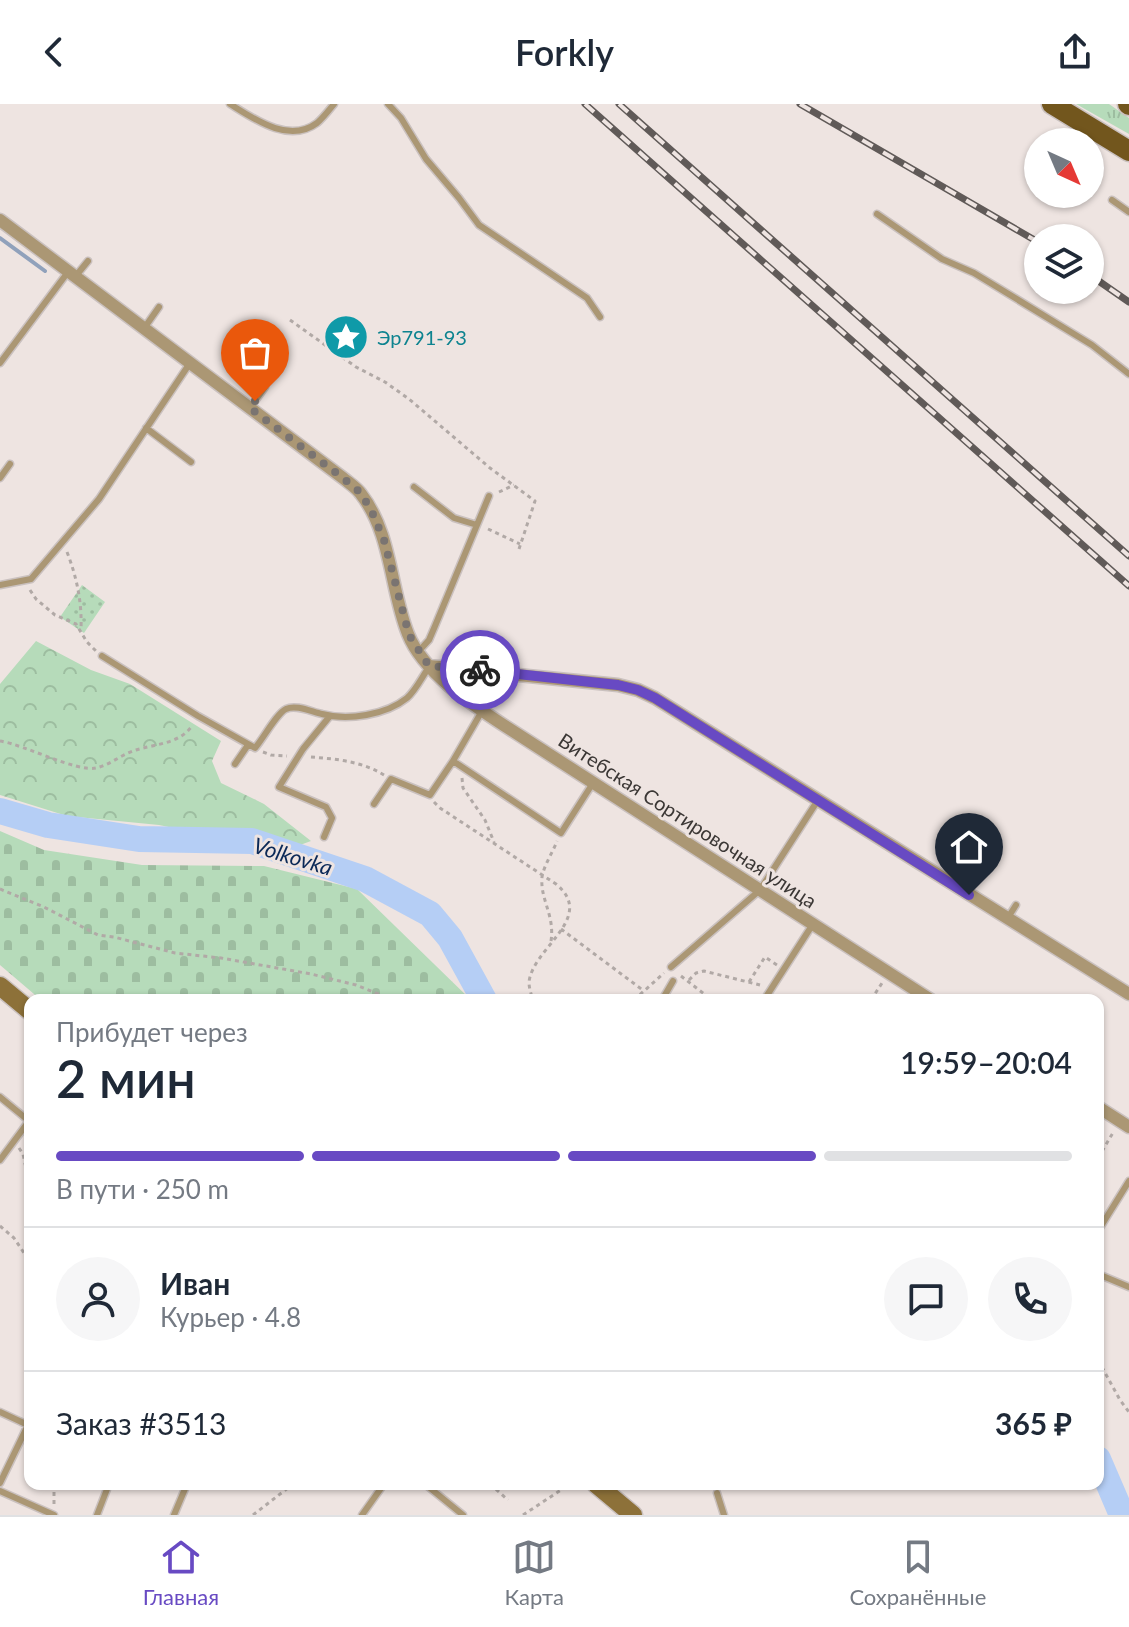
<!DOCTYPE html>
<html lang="ru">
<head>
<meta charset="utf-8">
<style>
	:root { --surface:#fff; --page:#f6f6f7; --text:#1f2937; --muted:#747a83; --line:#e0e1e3; --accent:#684ac3 }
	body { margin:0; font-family:Lato,sans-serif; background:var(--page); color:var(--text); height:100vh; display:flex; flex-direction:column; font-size:30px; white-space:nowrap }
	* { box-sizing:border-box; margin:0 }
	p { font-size:26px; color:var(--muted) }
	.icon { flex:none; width:44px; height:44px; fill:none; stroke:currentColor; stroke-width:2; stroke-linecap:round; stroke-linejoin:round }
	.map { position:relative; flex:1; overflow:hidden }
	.details { position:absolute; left:24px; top:890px; width:1080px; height:496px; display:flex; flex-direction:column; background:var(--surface); border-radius:16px; box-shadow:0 2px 6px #0004 }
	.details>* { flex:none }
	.needle { width:52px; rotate:136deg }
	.buttons { position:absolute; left:1024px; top:24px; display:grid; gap:16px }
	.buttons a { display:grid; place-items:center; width:80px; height:80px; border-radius:50%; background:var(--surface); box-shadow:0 2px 6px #0004; font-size:40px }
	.pin { position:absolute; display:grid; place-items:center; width:68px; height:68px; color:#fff; margin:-82px -34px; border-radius:50% 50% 50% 0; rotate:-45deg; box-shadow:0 0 8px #0007 }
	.pin .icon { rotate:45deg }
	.courier { position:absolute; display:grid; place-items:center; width:80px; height:80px; margin:-40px; border:6px solid #684ac3; border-radius:50%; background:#fff; color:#222; box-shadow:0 2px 10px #0007 }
	.headline em { font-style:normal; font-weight:600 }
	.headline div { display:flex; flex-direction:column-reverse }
	.headline { display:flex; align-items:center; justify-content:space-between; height:136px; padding:0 32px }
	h1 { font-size:52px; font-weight:600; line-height:60px }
	.bar { display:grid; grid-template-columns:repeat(4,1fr); gap:12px 8px; align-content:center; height:96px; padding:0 32px }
	.bar i { height:10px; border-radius:6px; background:var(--line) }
	.bar .current { background:var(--accent) }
	.bar p { grid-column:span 4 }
	.line { display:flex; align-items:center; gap:20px; padding:0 32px; border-top:2px solid var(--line) }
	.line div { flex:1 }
	.round { display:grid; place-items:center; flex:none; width:84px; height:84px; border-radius:42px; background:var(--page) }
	header { display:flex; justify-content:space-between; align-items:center; height:104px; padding:0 32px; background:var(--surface); font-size:36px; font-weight:600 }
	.menu { display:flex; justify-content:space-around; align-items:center; height:112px; border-top:2px solid var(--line); background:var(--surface); font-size:22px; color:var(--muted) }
	.menu a { display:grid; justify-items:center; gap:4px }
	.menu .current { color:var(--accent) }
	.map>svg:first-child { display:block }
</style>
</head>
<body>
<header><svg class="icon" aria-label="back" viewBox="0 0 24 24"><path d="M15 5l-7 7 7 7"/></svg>Forkly<svg class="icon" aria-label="share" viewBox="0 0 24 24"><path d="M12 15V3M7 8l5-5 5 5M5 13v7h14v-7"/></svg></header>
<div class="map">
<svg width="1129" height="1411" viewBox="0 0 1129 1411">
	<defs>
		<pattern id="grass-tufts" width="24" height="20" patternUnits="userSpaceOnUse" patternTransform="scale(2)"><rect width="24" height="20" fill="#b6dbba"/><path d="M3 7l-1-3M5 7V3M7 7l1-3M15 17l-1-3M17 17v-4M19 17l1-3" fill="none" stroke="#9dbda0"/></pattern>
		<pattern id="forest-crowns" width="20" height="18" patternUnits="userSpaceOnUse" patternTransform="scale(2)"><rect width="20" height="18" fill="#b6dbba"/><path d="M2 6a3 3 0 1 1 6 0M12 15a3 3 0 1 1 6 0" fill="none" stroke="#9dbda0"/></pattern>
		<pattern id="cemetery-stones" width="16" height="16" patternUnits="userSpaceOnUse" patternTransform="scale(2)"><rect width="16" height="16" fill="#b6dbba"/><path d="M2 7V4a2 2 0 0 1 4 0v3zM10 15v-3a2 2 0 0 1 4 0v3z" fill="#9dbda0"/></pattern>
		<pattern id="park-dots" width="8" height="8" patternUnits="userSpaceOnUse" patternTransform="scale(2)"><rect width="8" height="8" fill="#b6dbba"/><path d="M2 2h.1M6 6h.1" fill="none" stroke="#9dbda0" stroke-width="1.8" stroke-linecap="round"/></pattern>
	</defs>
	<rect width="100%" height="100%" fill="#eee4e1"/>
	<path fill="url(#grass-tufts)" d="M 1076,0 L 1109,0 L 1129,14 L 1129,30 Z"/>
	<path fill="url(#forest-crowns)" d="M 36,537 L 91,566 L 130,580 L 221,637 L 212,657 L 221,679 L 264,700 L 311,737 L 281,748 L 227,735 L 159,721 L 67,712 L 0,691 L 0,580 Z"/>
	<path fill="url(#cemetery-stones)" d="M 0,727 L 44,746 L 142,761 L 264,762 L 357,785 L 471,896 L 41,896 L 0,861 Z"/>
	<path fill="url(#park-dots)" d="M 82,481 L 105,498 L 84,529 L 60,513 Z"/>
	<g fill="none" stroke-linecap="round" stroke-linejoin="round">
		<path stroke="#90a1bb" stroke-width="4" d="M 0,134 L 45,167"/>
		<path stroke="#b5cef5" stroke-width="26" d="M 0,707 L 48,721 L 139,735 L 252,737 L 365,775 L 430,810 L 450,834 L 484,896
			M 1098,1355 L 1122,1411"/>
		<g stroke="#cac1bf" stroke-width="9">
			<path id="lane" d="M 230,0 C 254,15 289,40 317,19 C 323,14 329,6 334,0
				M 388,0 L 401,14 L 426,55 L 459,94 L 479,121 L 587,194 L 600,213
				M 1112,96 L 1129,108
				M 877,110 L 942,155 L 974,169 L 1092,241 L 1129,270
				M 75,173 L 88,157
				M 145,223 L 159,203
				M 0,259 L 68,168
				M 250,304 L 265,283
				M 146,324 L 191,358
				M 0,374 L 10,360
				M 414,383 L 454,414 L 477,421
				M 0,481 L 31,475 L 99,395 L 190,259
				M 418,548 L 429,536 L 435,522 L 489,392
				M 102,552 L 198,612 L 255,644 C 263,635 277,609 286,605 C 296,600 312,608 322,610 C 348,617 386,611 407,594 C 416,586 422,573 429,563
				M 482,607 L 453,657 L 561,729 L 593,679
				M 235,660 L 248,641
				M 374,700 L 391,675 L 430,691 L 453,657
				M 324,733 L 332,714 L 326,703 L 279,683 L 303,645 L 330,612
				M 950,779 L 958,765 L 977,748 L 990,726
				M 1007,815 L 1016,801
				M 671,863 L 760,786 L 818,696
				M 662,896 L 673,877
				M 764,896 L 813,820
				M 0,993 L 29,1017 L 0,1056
				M 1098,1127 L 1129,1077
				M 1098,1170 L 1129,1183
				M 0,1308 L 28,1321 L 0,1379
				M 425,1380 L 463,1411
				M 0,1387 L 54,1411
				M 717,1389 L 724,1411
				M 97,1411 L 109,1380
				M 174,1411 L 187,1380
				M 362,1411 L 384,1380"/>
		</g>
		<g stroke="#cac1bf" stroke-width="15">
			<path id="street" d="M 0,116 L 343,374 C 349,379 357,384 361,390 C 392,430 390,485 408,530 C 423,568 471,600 505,622 L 931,896
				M 429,562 L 618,581 L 638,586 L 655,594 L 1129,890
				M 1098,1003 L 1129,1023"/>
		</g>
		<g stroke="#cac1bf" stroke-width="21">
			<path id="secondary" d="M 0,882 L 30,907
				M 596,1380 L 633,1411"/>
		</g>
		<g stroke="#cac1bf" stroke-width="23">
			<path id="primary" d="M 1052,0 L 1129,47
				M 1128,0 L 1129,1"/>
		</g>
		<path stroke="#b1a9a6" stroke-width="3" stroke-dasharray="4 4" stroke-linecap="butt" d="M 290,216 L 356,263 L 385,278 L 409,295 L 490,364 L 535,397 L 519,445
			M 499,388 L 514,381
			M 488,425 L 520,440
			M 67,448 C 77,474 82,498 81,526
			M 30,486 L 36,495 L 55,511 L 76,520 L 87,538 L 96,547
			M 0,637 C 25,641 76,668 96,664 C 110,661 122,650 136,646 C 155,640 179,640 192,622
			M 263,648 L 271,651 L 287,652
			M 311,653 C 336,655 361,657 384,671
			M 462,674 L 463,684 L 485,716 L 494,738
			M 434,698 L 440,704 L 556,780 C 597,814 533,843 529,878 C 529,884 531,890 533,896
			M 0,785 L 44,803 L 98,831 L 114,833 L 175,849 L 221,854 L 311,870 L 356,881 L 393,896
			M 561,825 L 644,887
			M 551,837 C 555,811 540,796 542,773 C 544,761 553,748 557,737
			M 681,872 L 712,896
			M 689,876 L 696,869 L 704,867 L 760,881
			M 749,878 L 765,853 L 777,861
			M 634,896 L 664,869
			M 871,896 L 882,879
			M 19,1044 L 23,1050 L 30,1083
			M 1098,1054 L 1114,1027
			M 0,1122 L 14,1134 L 30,1158
			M 1098,1256 L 1120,1296 L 1129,1308
			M 54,1380 L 54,1400
			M 490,1380 L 508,1396
			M 253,1411 L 293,1380
			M 523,1411 L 570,1380"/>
		<use href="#lane" stroke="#ab9774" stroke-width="6"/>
		<use href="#street" stroke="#ab9774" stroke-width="12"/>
		<use href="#secondary" stroke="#8d7139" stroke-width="18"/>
		<use href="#primary" stroke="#72561d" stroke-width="20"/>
		<g stroke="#605a58" stroke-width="7">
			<path id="rail" d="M 585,0 L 1129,482
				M 619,0 L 1129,452
				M 800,0 L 1038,138
				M 1090,171 L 1129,198"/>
		</g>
		<use href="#rail" stroke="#eee4e1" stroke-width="4" stroke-dasharray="12" stroke-linecap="butt"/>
	</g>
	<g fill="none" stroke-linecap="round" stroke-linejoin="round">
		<path stroke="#7a7471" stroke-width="8" stroke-dasharray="0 14.4" d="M 255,297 L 250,304 L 343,374 L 361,389 L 372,408 L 384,436 L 409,531 L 429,562 L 480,566"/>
		<path stroke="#684ac3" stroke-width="10" d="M 480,566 L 618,581 L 638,586 L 655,594 L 969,791"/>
	</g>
	<defs>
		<g id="sight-disc" transform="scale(2.3)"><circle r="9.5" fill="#0f9aa8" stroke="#eee4e1"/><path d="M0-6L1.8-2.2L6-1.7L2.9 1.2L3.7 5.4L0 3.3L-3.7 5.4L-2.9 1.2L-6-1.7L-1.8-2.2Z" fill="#fff"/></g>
	</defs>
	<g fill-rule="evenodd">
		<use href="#sight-disc" x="346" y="233"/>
	</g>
	<g text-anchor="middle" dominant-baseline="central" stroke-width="6" stroke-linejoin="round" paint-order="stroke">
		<g font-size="20" fill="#0d838f" stroke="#eee4e1" text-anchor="start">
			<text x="377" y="233">Эр791-93</text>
		</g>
		<g font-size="20" fill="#3b3735" stroke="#eee4e1">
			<text transform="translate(688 716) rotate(33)">Витебская Сортировочная улица</text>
		</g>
		<g font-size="22" font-style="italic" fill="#0b2957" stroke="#eee4e1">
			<text transform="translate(293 752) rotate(17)">Volkovka</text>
		</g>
	</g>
</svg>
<div class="buttons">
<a><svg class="needle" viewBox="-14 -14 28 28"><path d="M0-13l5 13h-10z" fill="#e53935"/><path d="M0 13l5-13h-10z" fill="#747a83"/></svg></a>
<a><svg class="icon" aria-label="layers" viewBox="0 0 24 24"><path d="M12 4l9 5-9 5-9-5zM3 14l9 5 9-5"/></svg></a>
</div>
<div class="pin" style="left:255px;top:297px;background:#ea580c"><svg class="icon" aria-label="bag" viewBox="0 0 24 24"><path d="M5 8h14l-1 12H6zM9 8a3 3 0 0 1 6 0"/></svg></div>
<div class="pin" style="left:969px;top:791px;background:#1f2937"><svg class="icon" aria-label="home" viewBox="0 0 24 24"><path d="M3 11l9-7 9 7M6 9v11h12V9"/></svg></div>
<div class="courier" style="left:480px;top:566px"><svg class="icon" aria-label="bike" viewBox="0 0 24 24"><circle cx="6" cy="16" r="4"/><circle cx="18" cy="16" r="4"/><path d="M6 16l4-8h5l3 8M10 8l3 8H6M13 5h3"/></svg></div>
<section class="details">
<div class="headline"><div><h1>2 мин</h1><p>Прибудет через</p></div><em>19:59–20:04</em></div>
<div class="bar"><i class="current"></i><i class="current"></i><i class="current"></i><i></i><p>В пути · 250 m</p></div>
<div class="line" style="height:144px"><a class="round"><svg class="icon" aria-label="person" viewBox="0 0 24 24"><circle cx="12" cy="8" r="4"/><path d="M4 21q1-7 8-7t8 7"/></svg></a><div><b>Иван</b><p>Курьер · 4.8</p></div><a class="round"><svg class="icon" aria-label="chat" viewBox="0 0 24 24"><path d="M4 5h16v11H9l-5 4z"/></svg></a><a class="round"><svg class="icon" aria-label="phone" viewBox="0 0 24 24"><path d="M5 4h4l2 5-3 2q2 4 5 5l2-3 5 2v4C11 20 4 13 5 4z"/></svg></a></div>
<div class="line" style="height:104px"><div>Заказ #3513</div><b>365 ₽</b></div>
</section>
</div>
<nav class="menu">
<a class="current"><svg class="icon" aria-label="home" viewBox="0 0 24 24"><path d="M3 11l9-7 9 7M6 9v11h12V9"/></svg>Главная</a>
<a><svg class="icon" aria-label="map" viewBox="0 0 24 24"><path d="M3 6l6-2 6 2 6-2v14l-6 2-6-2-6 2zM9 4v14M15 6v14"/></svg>Карта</a>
<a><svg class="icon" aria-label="saved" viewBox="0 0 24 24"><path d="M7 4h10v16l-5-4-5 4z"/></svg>Сохранённые</a>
</nav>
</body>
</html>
